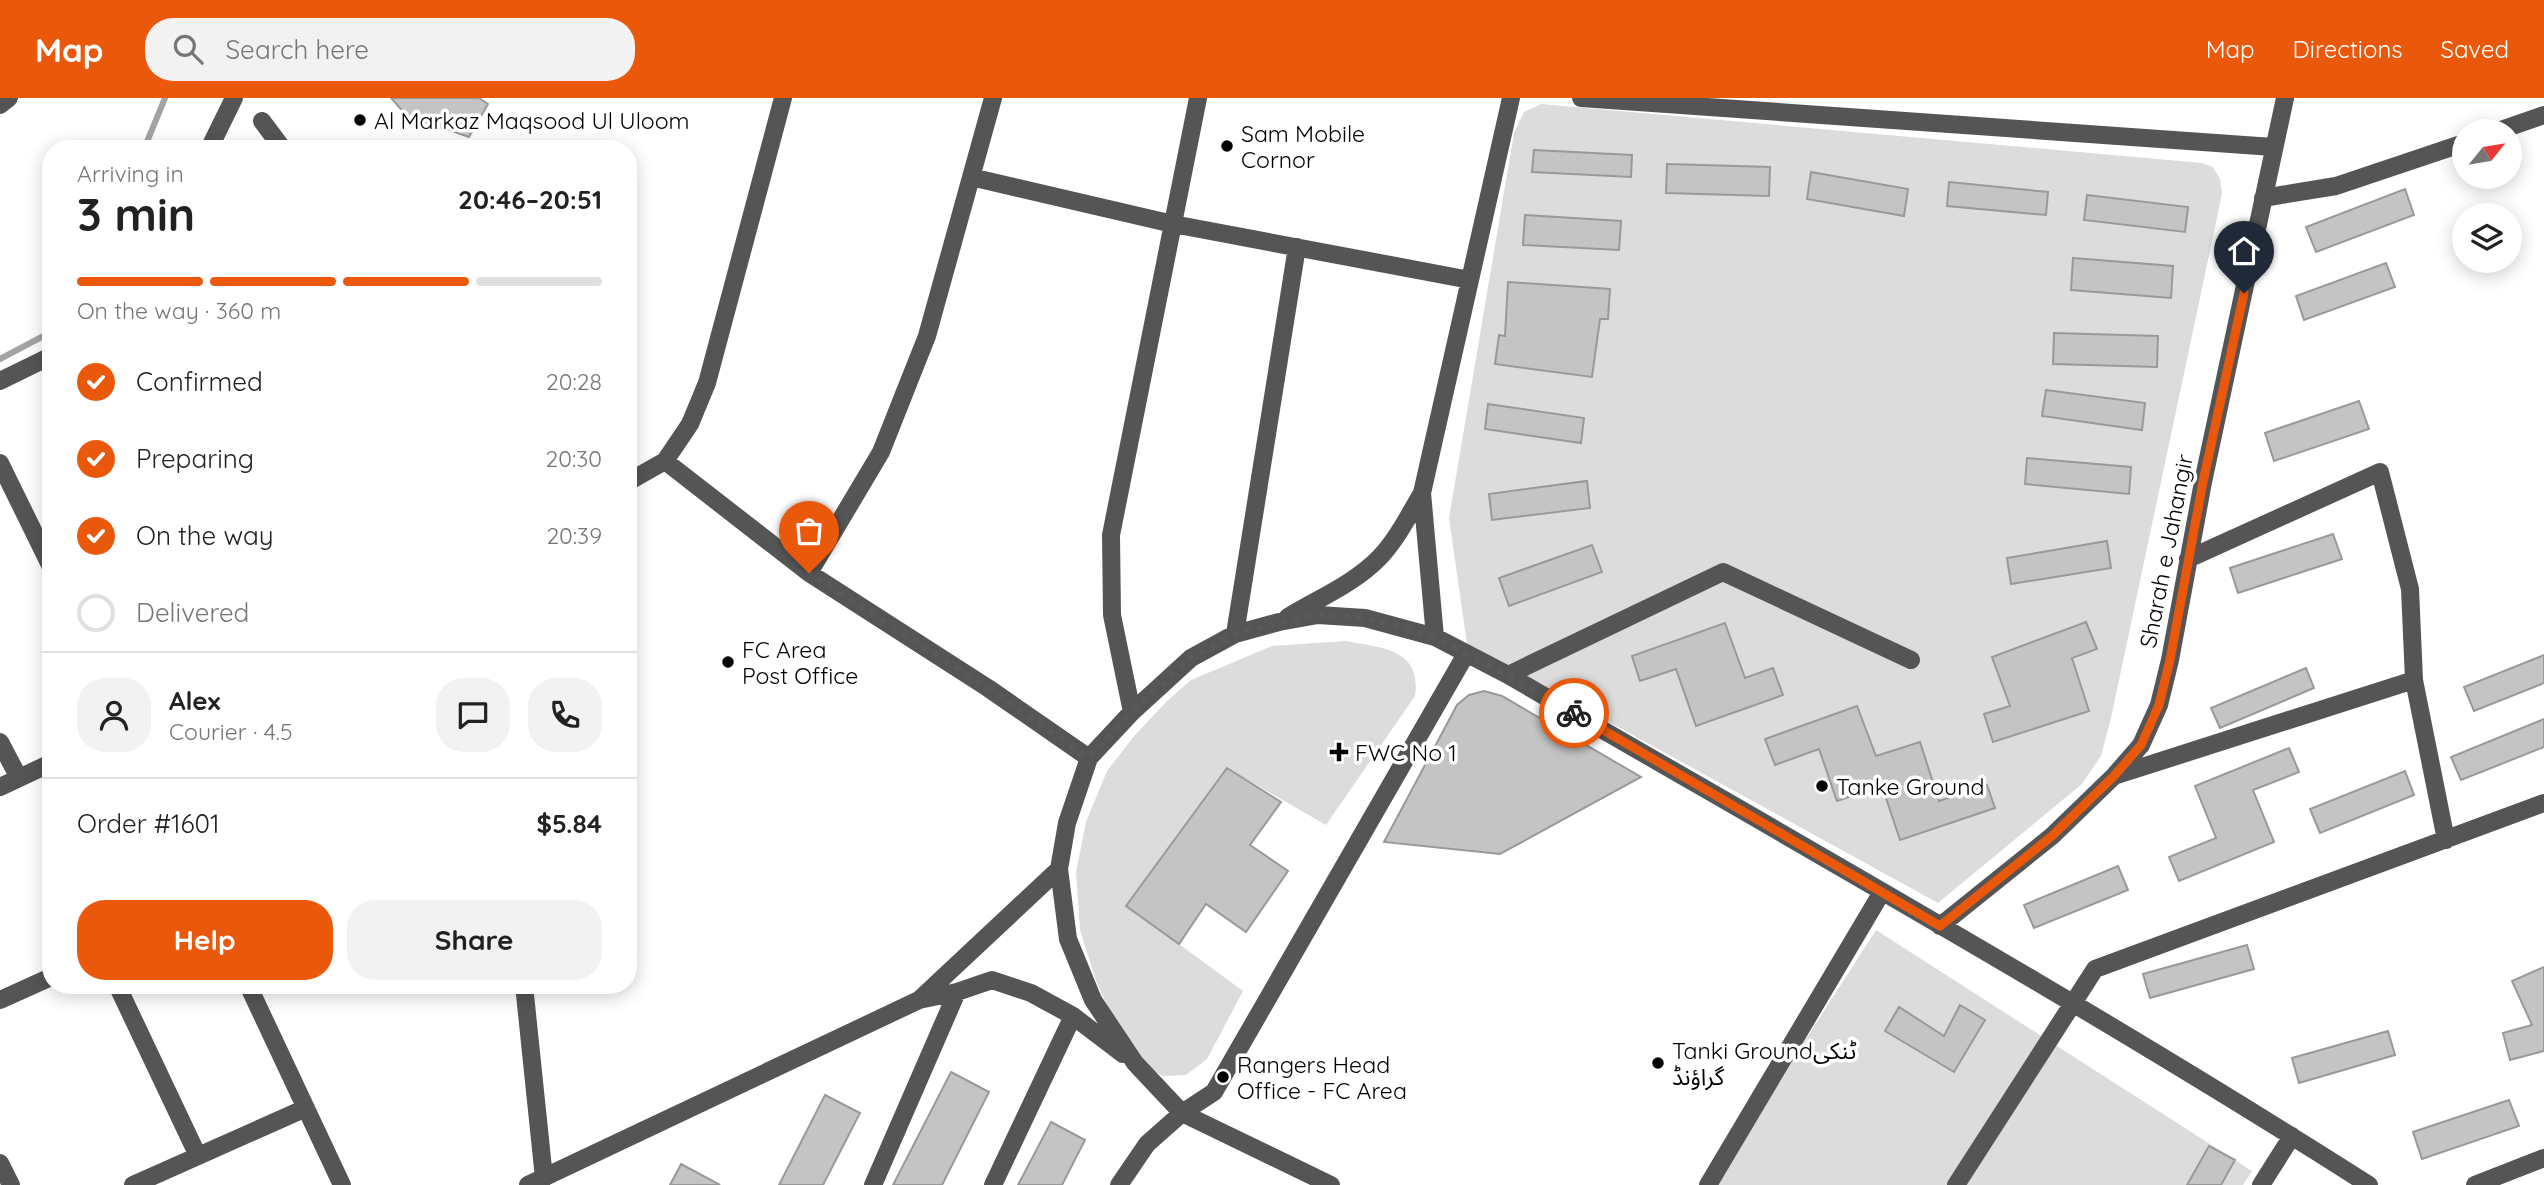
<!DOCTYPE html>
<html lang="en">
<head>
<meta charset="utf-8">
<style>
	:root { --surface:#fff; --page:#f2f2f2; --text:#222; --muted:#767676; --line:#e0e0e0; --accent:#ea580c }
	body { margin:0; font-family:Quicksand,"Noto Sans Arabic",sans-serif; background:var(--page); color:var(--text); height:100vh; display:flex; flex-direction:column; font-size:26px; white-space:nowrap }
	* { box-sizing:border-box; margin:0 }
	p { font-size:23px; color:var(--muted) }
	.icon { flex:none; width:38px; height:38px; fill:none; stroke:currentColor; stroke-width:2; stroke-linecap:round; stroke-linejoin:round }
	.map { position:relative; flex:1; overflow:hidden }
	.sheet { position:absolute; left:42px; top:42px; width:595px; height:854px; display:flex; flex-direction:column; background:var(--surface); border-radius:28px; box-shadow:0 4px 18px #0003 }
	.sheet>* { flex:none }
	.needle { width:46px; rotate:60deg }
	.controls { position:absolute; left:2452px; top:21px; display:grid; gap:14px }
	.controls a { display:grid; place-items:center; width:70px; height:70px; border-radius:50%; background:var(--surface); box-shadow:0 4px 18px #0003; font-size:35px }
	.pin { position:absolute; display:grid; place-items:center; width:60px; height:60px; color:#fff; margin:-72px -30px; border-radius:50% 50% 50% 0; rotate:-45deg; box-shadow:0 0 7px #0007 }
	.pin .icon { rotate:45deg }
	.courier { position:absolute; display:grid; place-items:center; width:70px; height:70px; margin:-35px; border:5px solid #ea580c; border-radius:50%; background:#fff; color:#222; box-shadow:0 2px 9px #0007 }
	.overview em { font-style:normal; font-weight:800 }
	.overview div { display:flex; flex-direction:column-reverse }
	.overview { display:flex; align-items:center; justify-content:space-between; height:119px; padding:0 35px }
	h1 { font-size:46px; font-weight:800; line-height:52px }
	.bar { display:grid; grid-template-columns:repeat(4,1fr); gap:10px 7px; align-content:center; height:84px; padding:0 35px }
	.bar i { height:9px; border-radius:5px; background:var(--line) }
	.bar .selected { background:var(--accent) }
	.bar p { grid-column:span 4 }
	.line { display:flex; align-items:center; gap:18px; padding:0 35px; border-top:2px solid var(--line) }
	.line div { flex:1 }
	.round { display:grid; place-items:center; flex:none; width:74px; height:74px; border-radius:28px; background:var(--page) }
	ol { padding:0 35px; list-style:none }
	li { display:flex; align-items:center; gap:21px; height:77px }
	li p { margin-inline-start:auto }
	li .icon { padding:7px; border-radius:50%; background:var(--accent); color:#fff; stroke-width:4 }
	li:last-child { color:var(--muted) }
	li i { width:38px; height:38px; border:4px solid var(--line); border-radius:50% }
	.button { display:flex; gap:14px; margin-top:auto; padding:14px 35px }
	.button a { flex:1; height:80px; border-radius:28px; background:var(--accent); color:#fff; font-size:28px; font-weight:800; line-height:80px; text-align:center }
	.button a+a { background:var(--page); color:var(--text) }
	header { display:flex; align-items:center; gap:42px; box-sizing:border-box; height:98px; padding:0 35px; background:var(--accent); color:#fff }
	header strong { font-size:33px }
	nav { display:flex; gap:38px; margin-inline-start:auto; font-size:24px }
	.search { width:490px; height:63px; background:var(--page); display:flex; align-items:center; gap:18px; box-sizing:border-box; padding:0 24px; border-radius:28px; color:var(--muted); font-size:26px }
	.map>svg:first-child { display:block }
</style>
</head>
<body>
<header>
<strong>Map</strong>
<div class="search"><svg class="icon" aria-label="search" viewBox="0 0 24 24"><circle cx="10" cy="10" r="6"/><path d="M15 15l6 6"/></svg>Search here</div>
<nav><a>Map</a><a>Directions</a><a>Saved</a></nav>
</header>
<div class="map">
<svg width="2544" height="1087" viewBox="0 0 2544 1087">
	<rect width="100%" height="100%" fill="#fff"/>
	<path fill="#dcdcdc" d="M 1541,6 L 2202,65 L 2213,69 L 2220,81 L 2222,96 L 2111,620 L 2101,658 L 2082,686 L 1938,805 L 1467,546 L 1449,420 L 1514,35 L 1524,14 Z
		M 1346,543 C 1381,550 1422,550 1415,598 L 1326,727 L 1227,670 L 1126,807 L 1243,893 L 1207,961 L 1186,977 L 1162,978 L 1137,960 L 1111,916 L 1096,883 L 1080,832 L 1076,774 L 1086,724 L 1107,673 L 1135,637 L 1167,603 L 1191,582 L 1272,548 Z
		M 1876,832 L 2252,1073 L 2243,1087 L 1712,1087 Z"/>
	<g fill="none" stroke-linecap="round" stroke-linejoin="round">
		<path stroke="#a3a3a3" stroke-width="6" d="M 144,51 L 165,0
			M 0,261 L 51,234"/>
	</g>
	<path fill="#c4c4c4" stroke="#999" stroke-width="2" d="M 391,0 L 479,0 L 488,6 L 469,39 L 407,18 Z
		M 1534,52 L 1632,57 L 1631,79 L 1532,74 Z
		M 1667,66 L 1770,69 L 1769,98 L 1666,95 Z
		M 1811,74 L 1908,91 L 1904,118 L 1807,101 Z
		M 1949,84 L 2048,94 L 2046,117 L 1947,108 Z
		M 2405,91 L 2414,117 L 2316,154 L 2306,129 Z
		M 2087,97 L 2188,109 L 2185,134 L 2084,122 Z
		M 1525,117 L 1621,123 L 1619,152 L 1523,147 Z
		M 2073,160 L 2173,168 L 2171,200 L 2071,192 Z
		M 2386,165 L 2395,189 L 2304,222 L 2296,198 Z
		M 1508,184 L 1610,191 L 1608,221 L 1600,221 L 1592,279 L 1495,266 L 1499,237 L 1505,238 Z
		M 2054,235 L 2158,238 L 2157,269 L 2053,266 Z
		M 2046,292 L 2145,305 L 2142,332 L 2042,318 Z
		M 2359,303 L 2369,331 L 2274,363 L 2265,335 Z
		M 1488,306 L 1584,320 L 1581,345 L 1485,331 Z
		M 2027,360 L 2131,369 L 2129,396 L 2025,386 Z
		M 1587,383 L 1590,410 L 1492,422 L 1489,396 Z
		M 2333,436 L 2342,461 L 2238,495 L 2230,470 Z
		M 2107,443 L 2111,470 L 2011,486 L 2007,460 Z
		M 1592,447 L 1602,474 L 1509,508 L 1499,480 Z
		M 2086,524 L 2097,551 L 2072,560 L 2089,613 L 1993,644 L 1984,616 L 2010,608 L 1992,559 Z
		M 1725,525 L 1745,580 L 1773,570 L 1783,597 L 1696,628 L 1676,571 L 1640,583 L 1632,558 Z
		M 2544,557 L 2544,585 L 2474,613 L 2464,589 Z
		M 2306,570 L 2314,590 L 2220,630 L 2211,610 Z
		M 1484,593 L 1502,598 L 1641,679 L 1500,756 L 1384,744 L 1457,607 L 1469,597 Z
		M 1857,608 L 1876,658 L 1920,644 L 1939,703 L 1987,687 L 1995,710 L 1900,742 L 1882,688 L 1837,703 L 1819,651 L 1775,667 L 1765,641 Z
		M 2544,621 L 2544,649 L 2461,682 L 2451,659 Z
		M 2289,650 L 2299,674 L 2253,692 L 2274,744 L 2179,783 L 2169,759 L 2216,740 L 2195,688 Z
		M 1227,670 L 1281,704 L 1250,747 L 1288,773 L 1246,834 L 1206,806 L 1179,846 L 1126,808 Z
		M 2405,673 L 2414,697 L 2320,735 L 2310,711 Z
		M 2118,768 L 2128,792 L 2034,830 L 2024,807 Z
		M 2247,847 L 2254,871 L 2150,900 L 2143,876 Z
		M 2544,869 L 2544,953 L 2510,962 L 2503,935 L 2532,927 L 2512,883 Z
		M 1960,907 L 1985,922 L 1954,974 L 1885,933 L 1899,909 L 1944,938 Z
		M 2388,933 L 2395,957 L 2299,985 L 2292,960 Z
		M 951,974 L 989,994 L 942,1087 L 893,1087 Z
		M 825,997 L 860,1015 L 823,1087 L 779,1087 Z
		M 2509,1002 L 2519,1028 L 2422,1061 L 2413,1034 Z
		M 1051,1024 L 1085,1042 L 1062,1087 L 1018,1087 Z
		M 2209,1048 L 2235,1062 L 2221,1087 L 2187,1087 Z
		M 681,1066 L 720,1087 L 670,1087 Z"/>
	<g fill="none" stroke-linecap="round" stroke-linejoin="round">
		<path stroke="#555" stroke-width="18" d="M 1581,0 L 2273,49
			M 0,7 L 9,0
			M 262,23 L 283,51
			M 2498,33 L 2544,17
			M 209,51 L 234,0
			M 971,79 L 1173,126 L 1470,182
			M 2263,100 L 2336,88 L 2464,45
			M 0,283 L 51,258
			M 665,363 L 809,475 L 988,590 L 1089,660
			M 0,365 L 51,469
			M 628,384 L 665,363 L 690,326 L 707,285 L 783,0
			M 2188,461 L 2380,374 L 2410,491 L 2414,582 L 2446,742
			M 809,475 L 881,354 L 927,238 L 993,0
			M 1288,519 C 1319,500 1354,486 1380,459 C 1397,441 1409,417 1422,395
			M 1235,536 L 1297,149
			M 1435,539 L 1422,395 L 1511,0
			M 1508,577 L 1723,474 L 1911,562
			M 1132,614 L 1112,517 L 1111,437 L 1198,0
			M 0,644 L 19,680
			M 2114,678 L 2414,582
			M 0,689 L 51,665
			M 1940,828 L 2052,738 L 2114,678 L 2141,647 L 2159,607 L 2170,562 L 2203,384 L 2285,0
			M 117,887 L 198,1058
			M 248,887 L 342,1087
			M 524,887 L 544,1080
			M 0,902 L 51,879
			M 919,902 L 957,894 L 992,882 L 1031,895 L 1073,918 L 1123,956
			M 0,1065 L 11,1087
			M 133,1087 L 306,1010
			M 528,1087 L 919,902 L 1059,771
			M 873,1087 L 957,894
			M 993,1087 L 1073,918
			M 1119,1087 L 1147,1046 L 1182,1015 L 1214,994 L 1466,556
			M 1331,1087 L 1182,1015 L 1135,965 L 1093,902 L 1068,841 L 1059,771 L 1067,725 L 1089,660 L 1132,614 L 1191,560 L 1235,536 L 1279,524 L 1318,517 L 1365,520 L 1435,539 L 1508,577 C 1797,745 2088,908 2369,1087
			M 1708,1087 L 1882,794
			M 1956,1087 L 2095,871 L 2544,705
			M 2261,1087 L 2292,1038
			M 2475,1087 L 2544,1060"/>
	</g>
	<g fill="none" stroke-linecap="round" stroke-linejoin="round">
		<path stroke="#595959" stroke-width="7" stroke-dasharray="0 12.6" d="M 809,475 L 988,590 L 1089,660 L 1132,614 L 1191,560 L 1235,536 L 1279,524 L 1318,517 L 1365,520 L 1434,539 L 1508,577 L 1574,615"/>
		<path stroke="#ea580c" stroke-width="9" d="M 1574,615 L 1940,828 L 2052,738 L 2114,678 L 2141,647 L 2159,607 L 2170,562 L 2203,384 L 2244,195"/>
	</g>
	<g fill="#000" stroke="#fff" stroke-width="2.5">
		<circle cx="360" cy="22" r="7"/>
		<circle cx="1227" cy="48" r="7"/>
		<circle cx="728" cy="564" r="7"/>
		<path d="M1335.5 643.5h7v7h7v7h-7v7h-7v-7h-7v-7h7z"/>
		<circle cx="1822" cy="688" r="7"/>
		<circle cx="1658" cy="965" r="7"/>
		<circle cx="1223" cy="979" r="7"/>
	</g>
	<g text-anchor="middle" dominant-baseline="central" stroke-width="7" stroke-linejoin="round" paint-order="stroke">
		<g font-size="23" fill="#000" stroke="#fff" text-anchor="start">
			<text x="374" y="22">Al Markaz Maqsood Ul Uloom</text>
			<text x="1241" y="35">Sam Mobile<tspan x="1241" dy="26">Cornor</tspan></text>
			<text x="742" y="551">FC Area<tspan x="742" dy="26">Post Office</tspan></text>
			<text x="1355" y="654">FWC No 1</text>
			<text x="1836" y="688">Tanke Ground</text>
			<text x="1672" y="952">Tanki Groundٹنکی<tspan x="1672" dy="26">گراؤنڈ</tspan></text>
			<text x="1237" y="966">Rangers Head<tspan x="1237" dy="26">Office - FC Area</tspan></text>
		</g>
		<g font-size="23" fill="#000" stroke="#fff">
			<text transform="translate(2166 453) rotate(-79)">Sharah e Jahangir</text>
		</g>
	</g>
</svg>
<div class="controls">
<a><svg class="needle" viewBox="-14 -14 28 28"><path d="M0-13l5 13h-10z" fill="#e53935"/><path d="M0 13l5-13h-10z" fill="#767676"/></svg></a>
<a><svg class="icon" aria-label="layers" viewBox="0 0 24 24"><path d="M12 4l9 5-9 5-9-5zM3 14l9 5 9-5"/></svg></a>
</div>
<div class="pin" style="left:809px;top:475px;background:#ea580c"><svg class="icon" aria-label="bag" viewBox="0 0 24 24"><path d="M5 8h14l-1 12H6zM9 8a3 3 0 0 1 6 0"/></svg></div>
<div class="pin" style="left:2244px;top:195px;background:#1f2937"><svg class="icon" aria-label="home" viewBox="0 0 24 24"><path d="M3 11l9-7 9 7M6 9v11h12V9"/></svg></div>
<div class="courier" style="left:1574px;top:615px"><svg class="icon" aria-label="bike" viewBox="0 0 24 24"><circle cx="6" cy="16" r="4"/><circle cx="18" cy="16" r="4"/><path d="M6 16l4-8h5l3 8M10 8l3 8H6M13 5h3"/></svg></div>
<section class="sheet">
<div class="overview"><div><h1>3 min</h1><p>Arriving in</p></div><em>20:46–20:51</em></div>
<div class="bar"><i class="selected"></i><i class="selected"></i><i class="selected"></i><i></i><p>On the way · 360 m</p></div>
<ol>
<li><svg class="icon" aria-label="check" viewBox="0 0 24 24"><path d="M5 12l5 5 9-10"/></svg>Confirmed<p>20:28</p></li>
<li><svg class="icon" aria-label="check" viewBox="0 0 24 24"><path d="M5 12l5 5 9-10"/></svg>Preparing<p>20:30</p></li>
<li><svg class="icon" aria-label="check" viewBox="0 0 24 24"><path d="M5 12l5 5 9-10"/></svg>On the way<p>20:39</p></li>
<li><i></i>Delivered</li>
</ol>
<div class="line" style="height:126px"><a class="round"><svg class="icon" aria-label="person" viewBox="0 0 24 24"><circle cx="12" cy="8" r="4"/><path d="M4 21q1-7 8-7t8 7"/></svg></a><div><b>Alex</b><p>Courier · 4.5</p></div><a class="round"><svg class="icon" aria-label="chat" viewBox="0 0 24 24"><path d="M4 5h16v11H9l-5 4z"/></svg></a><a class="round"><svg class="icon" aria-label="phone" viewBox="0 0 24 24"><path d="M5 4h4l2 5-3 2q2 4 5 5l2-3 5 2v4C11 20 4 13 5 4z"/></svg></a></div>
<div class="line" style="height:91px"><div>Order #1601</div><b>$5.84</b></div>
<div class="button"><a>Help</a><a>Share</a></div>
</section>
</div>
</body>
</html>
